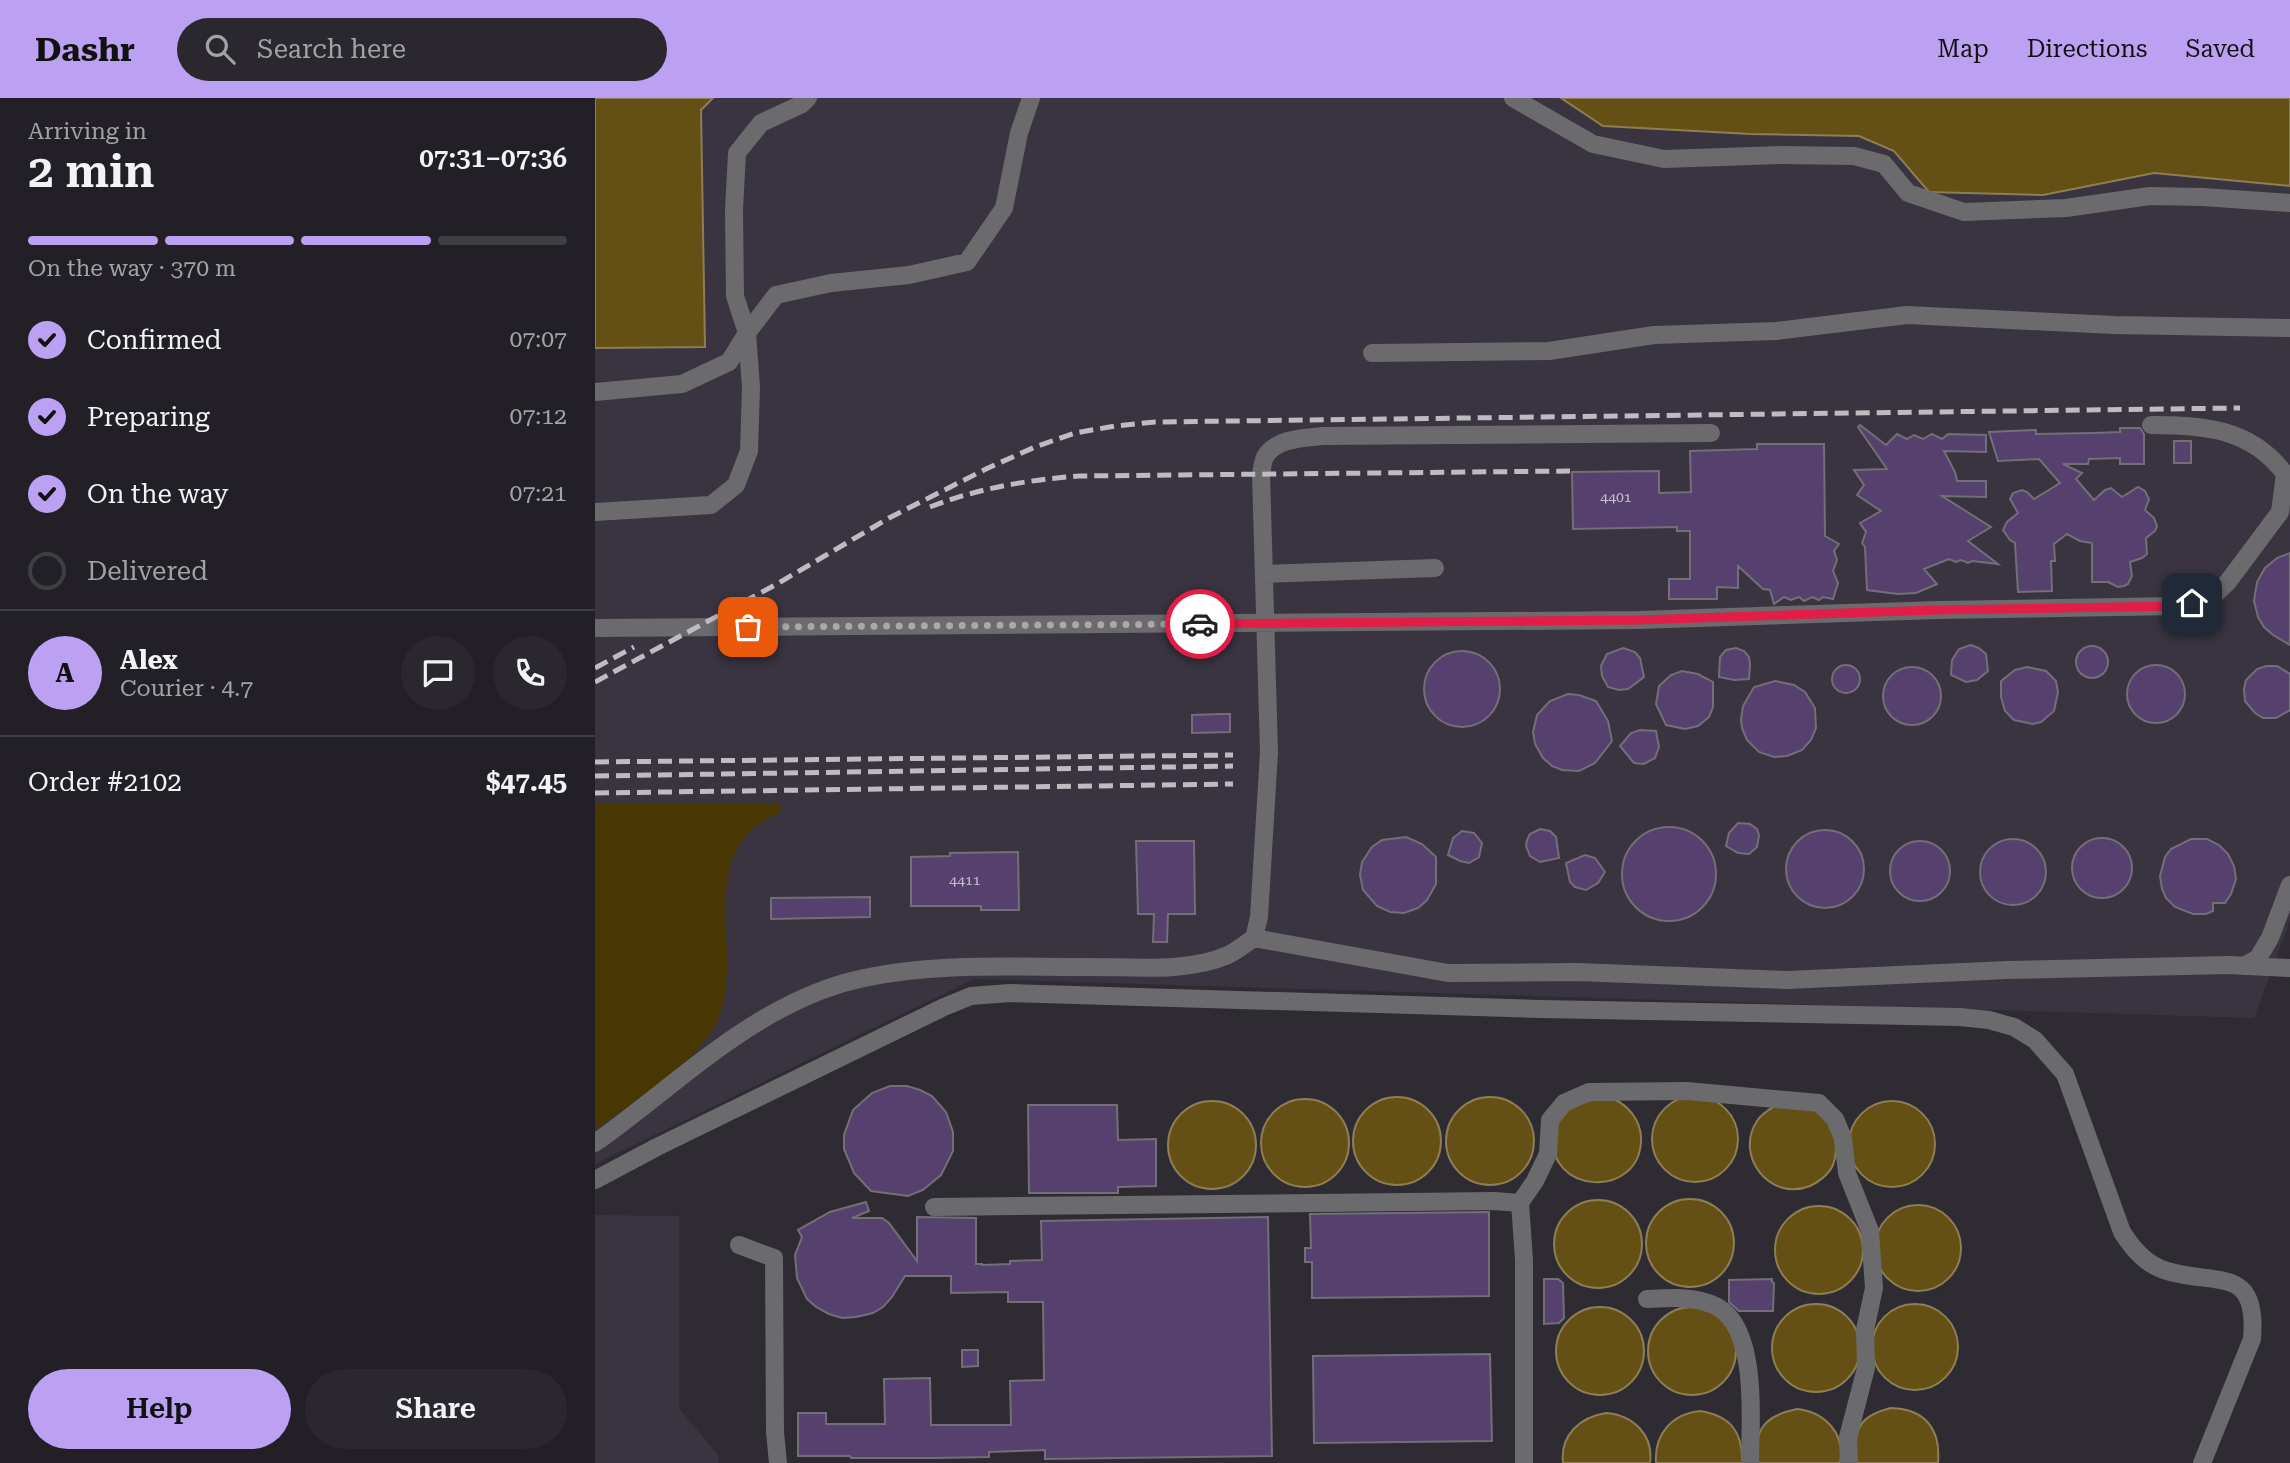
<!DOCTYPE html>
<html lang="en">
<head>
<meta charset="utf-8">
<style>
	:root { --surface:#222026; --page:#2a282e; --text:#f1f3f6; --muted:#a2a3a7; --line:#3f3e43; --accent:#bca0f2 }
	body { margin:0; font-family:"Roboto Serif",serif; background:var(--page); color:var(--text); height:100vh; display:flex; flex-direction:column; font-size:26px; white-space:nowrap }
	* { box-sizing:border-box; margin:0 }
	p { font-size:23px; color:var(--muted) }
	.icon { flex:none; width:38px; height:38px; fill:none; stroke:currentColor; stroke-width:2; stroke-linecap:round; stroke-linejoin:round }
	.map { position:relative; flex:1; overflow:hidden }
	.panel { display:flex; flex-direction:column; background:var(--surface); width:595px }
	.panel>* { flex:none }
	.pin { position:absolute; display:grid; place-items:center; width:60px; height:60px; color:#fff; margin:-30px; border-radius:14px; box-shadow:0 4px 10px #0006 }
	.courier { position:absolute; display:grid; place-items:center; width:70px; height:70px; margin:-35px; border:5px solid #e11d48; border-radius:50%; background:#fff; color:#222; box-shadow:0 2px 9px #0007 }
	.summary em { font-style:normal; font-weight:600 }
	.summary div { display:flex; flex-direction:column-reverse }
	.summary { display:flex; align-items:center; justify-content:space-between; height:119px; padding:0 28px }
	h1 { font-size:46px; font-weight:600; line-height:52px }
	.bar { display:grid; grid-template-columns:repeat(4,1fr); gap:10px 7px; align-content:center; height:84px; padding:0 28px }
	.bar i { height:9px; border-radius:5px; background:var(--line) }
	.bar .selected { background:var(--accent) }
	.bar p { grid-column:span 4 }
	.line { display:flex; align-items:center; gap:18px; padding:0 28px; border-top:2px solid var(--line) }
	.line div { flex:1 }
	.round { display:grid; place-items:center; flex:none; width:74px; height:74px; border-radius:37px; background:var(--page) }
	ol { padding:0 28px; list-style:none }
	li { display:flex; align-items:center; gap:21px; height:77px }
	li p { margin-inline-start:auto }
	li .icon { padding:7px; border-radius:50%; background:var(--accent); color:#111; stroke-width:4 }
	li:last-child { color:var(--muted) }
	li i { width:38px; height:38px; border:4px solid var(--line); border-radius:50% }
	.action { display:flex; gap:14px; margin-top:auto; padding:14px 28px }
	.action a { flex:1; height:80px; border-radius:42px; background:var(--accent); color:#111; font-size:28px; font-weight:600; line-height:80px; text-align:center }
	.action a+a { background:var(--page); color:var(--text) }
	header { display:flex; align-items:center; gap:42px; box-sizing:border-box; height:98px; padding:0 35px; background:var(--accent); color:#111 }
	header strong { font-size:33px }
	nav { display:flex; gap:38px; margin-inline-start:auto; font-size:24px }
	.search { width:490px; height:63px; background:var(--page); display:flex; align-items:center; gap:18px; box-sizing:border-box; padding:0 24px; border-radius:38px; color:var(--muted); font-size:26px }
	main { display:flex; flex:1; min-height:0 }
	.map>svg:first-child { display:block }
</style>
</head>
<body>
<header>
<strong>Dashr</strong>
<div class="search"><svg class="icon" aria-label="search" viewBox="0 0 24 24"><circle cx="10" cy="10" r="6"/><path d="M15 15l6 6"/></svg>Search here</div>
<nav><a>Map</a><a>Directions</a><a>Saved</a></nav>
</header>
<main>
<section class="panel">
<div class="summary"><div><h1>2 min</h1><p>Arriving in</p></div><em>07:31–07:36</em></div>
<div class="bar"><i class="selected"></i><i class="selected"></i><i class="selected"></i><i></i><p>On the way · 370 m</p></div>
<ol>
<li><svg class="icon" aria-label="check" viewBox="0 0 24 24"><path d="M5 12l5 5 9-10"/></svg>Confirmed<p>07:07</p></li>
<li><svg class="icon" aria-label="check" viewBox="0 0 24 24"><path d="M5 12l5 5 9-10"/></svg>Preparing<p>07:12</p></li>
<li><svg class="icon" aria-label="check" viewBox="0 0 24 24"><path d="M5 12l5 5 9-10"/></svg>On the way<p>07:21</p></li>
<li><i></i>Delivered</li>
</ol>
<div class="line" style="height:126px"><b class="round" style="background:var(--accent);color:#111">A</b><div><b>Alex</b><p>Courier · 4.7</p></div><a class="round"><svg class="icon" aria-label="chat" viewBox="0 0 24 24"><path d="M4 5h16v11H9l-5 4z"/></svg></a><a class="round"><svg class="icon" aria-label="phone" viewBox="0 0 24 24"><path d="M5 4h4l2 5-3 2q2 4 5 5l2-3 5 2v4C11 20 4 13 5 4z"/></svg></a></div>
<div class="line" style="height:91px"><div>Order #2102</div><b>$47.45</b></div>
<div class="action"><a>Help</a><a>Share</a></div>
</section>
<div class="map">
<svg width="1695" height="1365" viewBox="0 0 1695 1365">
	<rect width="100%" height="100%" fill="#2e2b32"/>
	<path fill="#393440" d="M 0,0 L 1695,0 L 1695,823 L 1659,920 L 379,881 L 0,1066 Z
		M 0,1117 L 84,1118 L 84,1310 L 123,1357 L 124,1365 L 0,1365 Z"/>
	<path fill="#483702" d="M 0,705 L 185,705 L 186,714 C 92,752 154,859 121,926 C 102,965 36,1006 0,1031 Z"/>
	<path fill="#645015" stroke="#8d7e56" stroke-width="2" d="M 0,0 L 118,0 L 106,12 L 110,249 L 0,250 Z
		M 966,0 L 1695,0 L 1695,88 L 1559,75 L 1448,97 L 1334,94 L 1299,53 L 1264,38 L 1155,36 L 1008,28 Z
		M1057 1041a43 43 0 1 1 86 0a43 43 0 1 1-86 0Z
		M758 1043a44 44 0 1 1 88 0a44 44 0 1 1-88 0Z
		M851 1043a44 44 0 1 1 88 0a44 44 0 1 1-88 0Z
		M 1019,1001 C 1033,1008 1045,1021 1046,1039 C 1048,1103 948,1097 959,1034 C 961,1023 974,1011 980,1003 Z
		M666 1045a44 44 0 1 1 88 0a44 44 0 1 1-88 0Z
		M1254 1046a43 43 0 1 1 86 0a43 43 0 1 1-86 0Z
		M573 1047a44 44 0 1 1 88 0a44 44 0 1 1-88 0Z
		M 1183,1006 C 1193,1007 1211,1005 1220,1010 C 1239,1019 1245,1049 1238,1067 C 1234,1076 1224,1084 1215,1088 C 1175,1104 1139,1058 1162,1023 C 1167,1015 1175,1011 1183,1006 Z
		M1051 1145a44 44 0 1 1 88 0a44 44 0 1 1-88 0Z
		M959 1146a44 44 0 1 1 88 0a44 44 0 1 1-88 0Z
		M1280 1150a43 43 0 1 1 86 0a43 43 0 1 1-86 0Z
		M1180 1152a44 44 0 1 1 88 0a44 44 0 1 1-88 0Z
		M1277 1249a43 43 0 1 1 86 0a43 43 0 1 1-86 0Z
		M1177 1250a44 44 0 1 1 88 0a44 44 0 1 1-88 0Z
		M961 1253a44 44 0 1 1 88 0a44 44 0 1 1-88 0Z
		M1053 1253a44 44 0 1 1 88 0a44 44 0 1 1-88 0Z
		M 1296,1310 C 1331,1311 1346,1332 1343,1365 L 1258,1365 C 1262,1332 1260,1319 1296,1310 Z
		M 1202,1311 C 1230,1314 1251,1336 1245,1365 L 1160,1365 C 1160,1332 1168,1318 1202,1311 Z
		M 1105,1313 C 1136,1318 1148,1334 1147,1365 L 1061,1365 C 1059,1336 1077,1316 1105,1313 Z
		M 1011,1315 C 1038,1317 1059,1337 1055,1365 L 968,1365 C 965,1337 985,1319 1011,1315 Z"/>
	<path fill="#55406e" stroke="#726f77" stroke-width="2" d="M 1265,327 L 1291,347 L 1302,336 L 1312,341 L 1319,337 L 1328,341 L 1337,336 L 1347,341 L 1353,336 L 1391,337 L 1391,354 L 1349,353 L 1360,374 L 1362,383 L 1391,383 L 1391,399 L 1347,398 L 1396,429 L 1373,443 L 1403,466 L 1377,463 L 1373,465 L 1366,462 L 1361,464 L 1354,461 L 1329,471 L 1342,486 L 1321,495 L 1303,496 L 1272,492 L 1270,449 L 1267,445 L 1271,434 L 1265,425 L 1286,413 L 1262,397 L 1269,387 L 1259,372 L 1292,371 L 1263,329 Z
		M 1525,330 L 1545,330 L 1549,336 L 1549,366 L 1525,366 L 1525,360 L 1494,361 L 1493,366 L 1468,366 L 1487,375 L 1481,381 L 1499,402 L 1510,392 L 1516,390 L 1527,399 L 1543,389 L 1550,393 L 1554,401 L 1550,412 L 1559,420 L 1562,428 L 1560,433 L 1551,440 L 1552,456 L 1547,460 L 1535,464 L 1537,478 L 1533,486 L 1529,488 L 1523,489 L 1513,484 L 1497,484 L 1497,445 L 1485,443 L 1472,436 L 1459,446 L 1460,463 L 1456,463 L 1457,493 L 1423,494 L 1420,445 L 1415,442 L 1408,432 L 1412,424 L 1423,415 L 1415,401 L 1418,395 L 1427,392 L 1432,394 L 1439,401 L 1465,385 L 1444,361 L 1403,363 L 1394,334 L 1441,332 L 1441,336 L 1498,335 L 1525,334 Z
		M 1579,343 L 1596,343 L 1596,365 L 1579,365 Z
		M 1162,346 L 1229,346 L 1230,438 L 1244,446 L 1239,453 L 1242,462 L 1238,473 L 1243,485 L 1238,501 L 1228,499 L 1224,502 L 1217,499 L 1209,503 L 1204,499 L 1196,502 L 1189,499 L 1179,506 L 1175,492 L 1168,491 L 1143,468 L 1143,490 L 1122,489 L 1122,501 L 1074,501 L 1074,481 L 1095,481 L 1095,433 L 1082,433 L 1082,429 L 978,431 L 977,374 L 1064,373 L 1064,395 L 1096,394 L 1095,353 L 1162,351 Z
		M 1695,455 L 1695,547 L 1678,537 L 1669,529 L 1663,519 L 1659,503 L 1662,484 L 1670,470 L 1682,460 Z
		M 1376,547 L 1384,550 L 1391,556 L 1393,573 L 1382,582 L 1371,584 L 1356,577 L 1357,562 L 1364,551 Z
		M1481 564a16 16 0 1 1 32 0a16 16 0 1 1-32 0Z
		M 1028,550 L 1040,554 L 1045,560 L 1049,579 L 1033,591 L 1024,592 L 1013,589 L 1007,578 L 1006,568 L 1012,556 Z
		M 1141,550 L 1149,553 L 1154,559 L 1155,566 L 1154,581 L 1139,582 L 1124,579 L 1125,559 L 1131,552 Z
		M829 591a38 38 0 1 1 76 0a38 38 0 1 1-76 0Z
		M1532 596a29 29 0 1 1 58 0a29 29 0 1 1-58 0Z
		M1237 581a14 14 0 1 1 28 0a14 14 0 1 1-28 0Z
		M 1671,568 L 1682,568 L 1695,576 L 1695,612 L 1681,620 L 1668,620 L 1660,615 L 1650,603 L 1649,591 L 1651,582 L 1662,571 Z
		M 1432,569 L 1451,573 L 1461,583 L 1463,594 L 1459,613 L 1446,624 L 1438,626 L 1419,622 L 1410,613 L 1406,599 L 1406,583 L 1420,572 Z
		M1288 598a29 29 0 1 1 58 0a29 29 0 1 1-58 0Z
		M 1087,573 L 1103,576 L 1118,584 L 1118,609 L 1114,619 L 1103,628 L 1090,631 L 1071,627 L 1061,606 L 1064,588 L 1076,577 Z
		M 1180,583 L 1199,587 L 1210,594 L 1220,610 L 1221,630 L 1216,642 L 1207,652 L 1192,658 L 1179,659 L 1164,654 L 1152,642 L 1147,630 L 1146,621 L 1148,608 L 1159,589 Z
		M 973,596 L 984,597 L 1001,603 L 1013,623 L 1017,643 L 1000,665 L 984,673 L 967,672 L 957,668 L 948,660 L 940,646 L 938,634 L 942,617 L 955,603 Z
		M 626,616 L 635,616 L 635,634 L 597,635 L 597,617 Z
		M 1045,632 L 1061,633 L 1064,649 L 1060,660 L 1049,666 L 1039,665 L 1025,648 L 1036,635 Z
		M 1143,725 L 1155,726 L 1162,731 L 1164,737 L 1162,749 L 1154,756 L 1143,755 L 1131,748 L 1134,735 Z
		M1027 776a47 47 0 1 1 94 0a47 47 0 1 1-94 0Z
		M 945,731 L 955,733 L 961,739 L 964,760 L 945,764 L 935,758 L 931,748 L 932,742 L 935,736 Z
		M1191 771a39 39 0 1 1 78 0a39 39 0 1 1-78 0Z
		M 867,733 L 879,735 L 887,745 L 884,759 L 874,765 L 865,763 L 853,757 L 858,740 Z
		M 811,739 L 827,746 L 841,759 L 841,786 L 832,802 L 823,810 L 809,815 L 795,814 L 782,808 L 768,792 L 765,777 L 767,764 L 777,749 L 787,742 Z
		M1477 770a30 30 0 1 1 60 0a30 30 0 1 1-60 0Z
		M 1596,741 L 1612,741 L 1624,747 L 1633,756 L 1639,768 L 1641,781 L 1636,796 L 1630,805 L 1618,805 L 1618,813 L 1611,816 L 1598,816 L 1580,809 L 1571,800 L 1567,791 L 1565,778 L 1570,759 L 1576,751 Z
		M1385 774a33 33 0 1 1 66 0a33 33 0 1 1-66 0Z
		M 541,743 L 599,743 L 600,816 L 573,816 L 572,844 L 558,844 L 559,816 L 543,816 Z
		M1295 773a30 30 0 1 1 60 0a30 30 0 1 1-60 0Z
		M 423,754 L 424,812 L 386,812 L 386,808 L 316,808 L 316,759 L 355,758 L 355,755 Z
		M 990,757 L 1000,760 L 1010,774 L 1003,785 L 991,792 L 980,789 L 975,784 L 971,765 Z
		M 275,799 L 275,819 L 176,821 L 176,800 Z
		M 295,988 L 312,988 L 325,992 L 337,998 L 351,1014 L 358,1034 L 358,1053 L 346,1077 L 328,1092 L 313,1098 L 276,1093 L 259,1075 L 249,1051 L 249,1037 L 258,1012 L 277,995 Z
		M 433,1007 L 522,1007 L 523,1042 L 561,1041 L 561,1088 L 523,1089 L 523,1095 L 434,1095 Z
		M 271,1104 L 274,1113 L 257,1120 L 287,1120 L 294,1125 L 322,1163 L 322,1119 L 381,1120 L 381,1166 L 387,1166 L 387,1167 L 415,1166 L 415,1163 L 447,1162 L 446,1123 L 673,1119 L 677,1358 L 450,1361 L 450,1352 L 394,1354 L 394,1359 L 339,1360 L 256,1360 L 255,1358 L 203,1358 L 203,1315 L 231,1315 L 231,1326 L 290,1326 L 289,1281 L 335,1280 L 336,1327 L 416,1327 L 415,1283 L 449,1282 L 448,1204 L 413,1204 L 413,1194 L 356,1195 L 356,1178 L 310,1178 L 297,1199 L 288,1209 L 278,1215 L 261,1219 L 247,1220 L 234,1216 L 221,1209 L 212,1201 L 202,1180 L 200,1157 L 207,1139 L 203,1132 L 235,1114 Z
		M 894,1114 L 894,1198 L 717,1200 L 717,1164 L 710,1164 L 710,1150 L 716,1150 L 715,1116 Z
		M 949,1181 L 963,1181 L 968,1185 L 969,1220 L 964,1225 L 949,1226 Z
		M 1177,1181 L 1177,1184 L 1179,1185 L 1178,1213 L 1144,1213 L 1134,1204 L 1134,1182 Z
		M 367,1252 L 383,1252 L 383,1268 L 367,1269 Z
		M 895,1256 L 897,1343 L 719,1345 L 718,1258 Z"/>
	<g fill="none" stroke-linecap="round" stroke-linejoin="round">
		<path stroke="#6b6a6d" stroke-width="18" d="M 918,0 L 998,46 L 1069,61 L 1185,57 L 1259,58 L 1289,66 L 1313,95 L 1369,114 L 1471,110 L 1555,98 L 1608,99 L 1695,105
			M 777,255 L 954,253 L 1059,237 L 1181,233 L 1312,217 L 1519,227 L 1695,230
			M 0,294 L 87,286 L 134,264 L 152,235 L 140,198 L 139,112 L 142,55 L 166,25 L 207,6 L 213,0
			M 0,414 L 116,407 L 141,387 L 154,353 L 156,289 L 152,235 L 181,197 L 236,185 L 314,177 L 372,164 L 409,110 L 424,35 L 436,0
			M 669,476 L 840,470
			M 0,530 L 1044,522 L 1343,512 L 1580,508 L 1614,502 L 1632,485 L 1685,414 L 1690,376 C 1656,330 1608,327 1556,327
			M 659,840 L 853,875 L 982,874 L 1192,882 L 1412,872 L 1633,867 L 1695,870
			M 1649,868 L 1663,860 L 1675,840 L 1695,787
			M 0,1045 C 85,985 163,902 269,880 C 339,865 413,869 485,869 C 531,868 590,876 633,857 C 642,853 651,845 659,840 L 664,819 L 674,654 L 666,376 C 667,371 668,363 670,359 C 681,340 709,340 728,338 L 1116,335
			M 0,1082 L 62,1049 L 349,909 L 376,898 L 415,895 L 946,911 L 1365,919 L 1394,922 L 1419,929 L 1440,942 L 1470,976 L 1527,1134 C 1538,1151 1551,1167 1572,1173 C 1623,1188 1663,1167 1657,1241 L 1607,1365
			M 339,1109 L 899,1103 L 925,1105
			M 144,1147 L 179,1160 L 180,1334 L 183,1365
			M 1052,1201 C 1073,1200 1095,1198 1116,1206 C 1165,1223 1155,1323 1155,1365
			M 929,1365 L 929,1162 L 925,1105 L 940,1083 L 953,1056 L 955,1022 L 969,1005 L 994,994 L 1092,993 L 1224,1005 L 1240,1021 L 1248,1040 L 1252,1075 L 1275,1133 L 1279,1190 L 1270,1232 L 1271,1270 L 1253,1339 L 1254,1365"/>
		<path stroke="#bfbcc1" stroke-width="5" stroke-dasharray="14 7" stroke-linecap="butt" d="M 335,409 C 384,390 432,382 484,378 L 975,373
			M 0,570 L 39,549
			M 0,584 L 182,486 L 294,420 L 393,370 L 440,349 L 480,335 L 520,328 L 560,324 L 1645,310
			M 0,664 L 638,657
			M 0,678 L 638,668
			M 0,695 L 638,686"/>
	</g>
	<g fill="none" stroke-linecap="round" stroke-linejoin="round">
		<path stroke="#aaa8ad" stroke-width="7" stroke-dasharray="0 12.6" d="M 153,529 L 605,526"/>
		<path stroke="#e11d48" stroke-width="9" d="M 605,526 L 1044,522 L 1343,512 L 1580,508 L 1597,505"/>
	</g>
	<g text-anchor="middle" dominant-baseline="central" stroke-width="6" stroke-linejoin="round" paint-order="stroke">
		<g font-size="14" fill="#c7c0cf">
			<text x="1021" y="399">4401</text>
			<text x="370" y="782">4411</text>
		</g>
	</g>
</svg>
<div class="pin" style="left:153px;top:529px;background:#ea580c"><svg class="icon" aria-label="bag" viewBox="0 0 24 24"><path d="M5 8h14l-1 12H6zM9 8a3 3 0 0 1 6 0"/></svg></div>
<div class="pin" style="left:1597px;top:505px;background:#1f2937"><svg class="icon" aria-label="home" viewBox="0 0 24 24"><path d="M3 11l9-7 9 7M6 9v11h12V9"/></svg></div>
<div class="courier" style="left:605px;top:526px"><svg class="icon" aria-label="car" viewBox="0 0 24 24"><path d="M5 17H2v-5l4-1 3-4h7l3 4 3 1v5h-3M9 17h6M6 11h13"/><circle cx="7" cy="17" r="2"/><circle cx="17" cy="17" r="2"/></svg></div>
</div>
</main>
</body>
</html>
